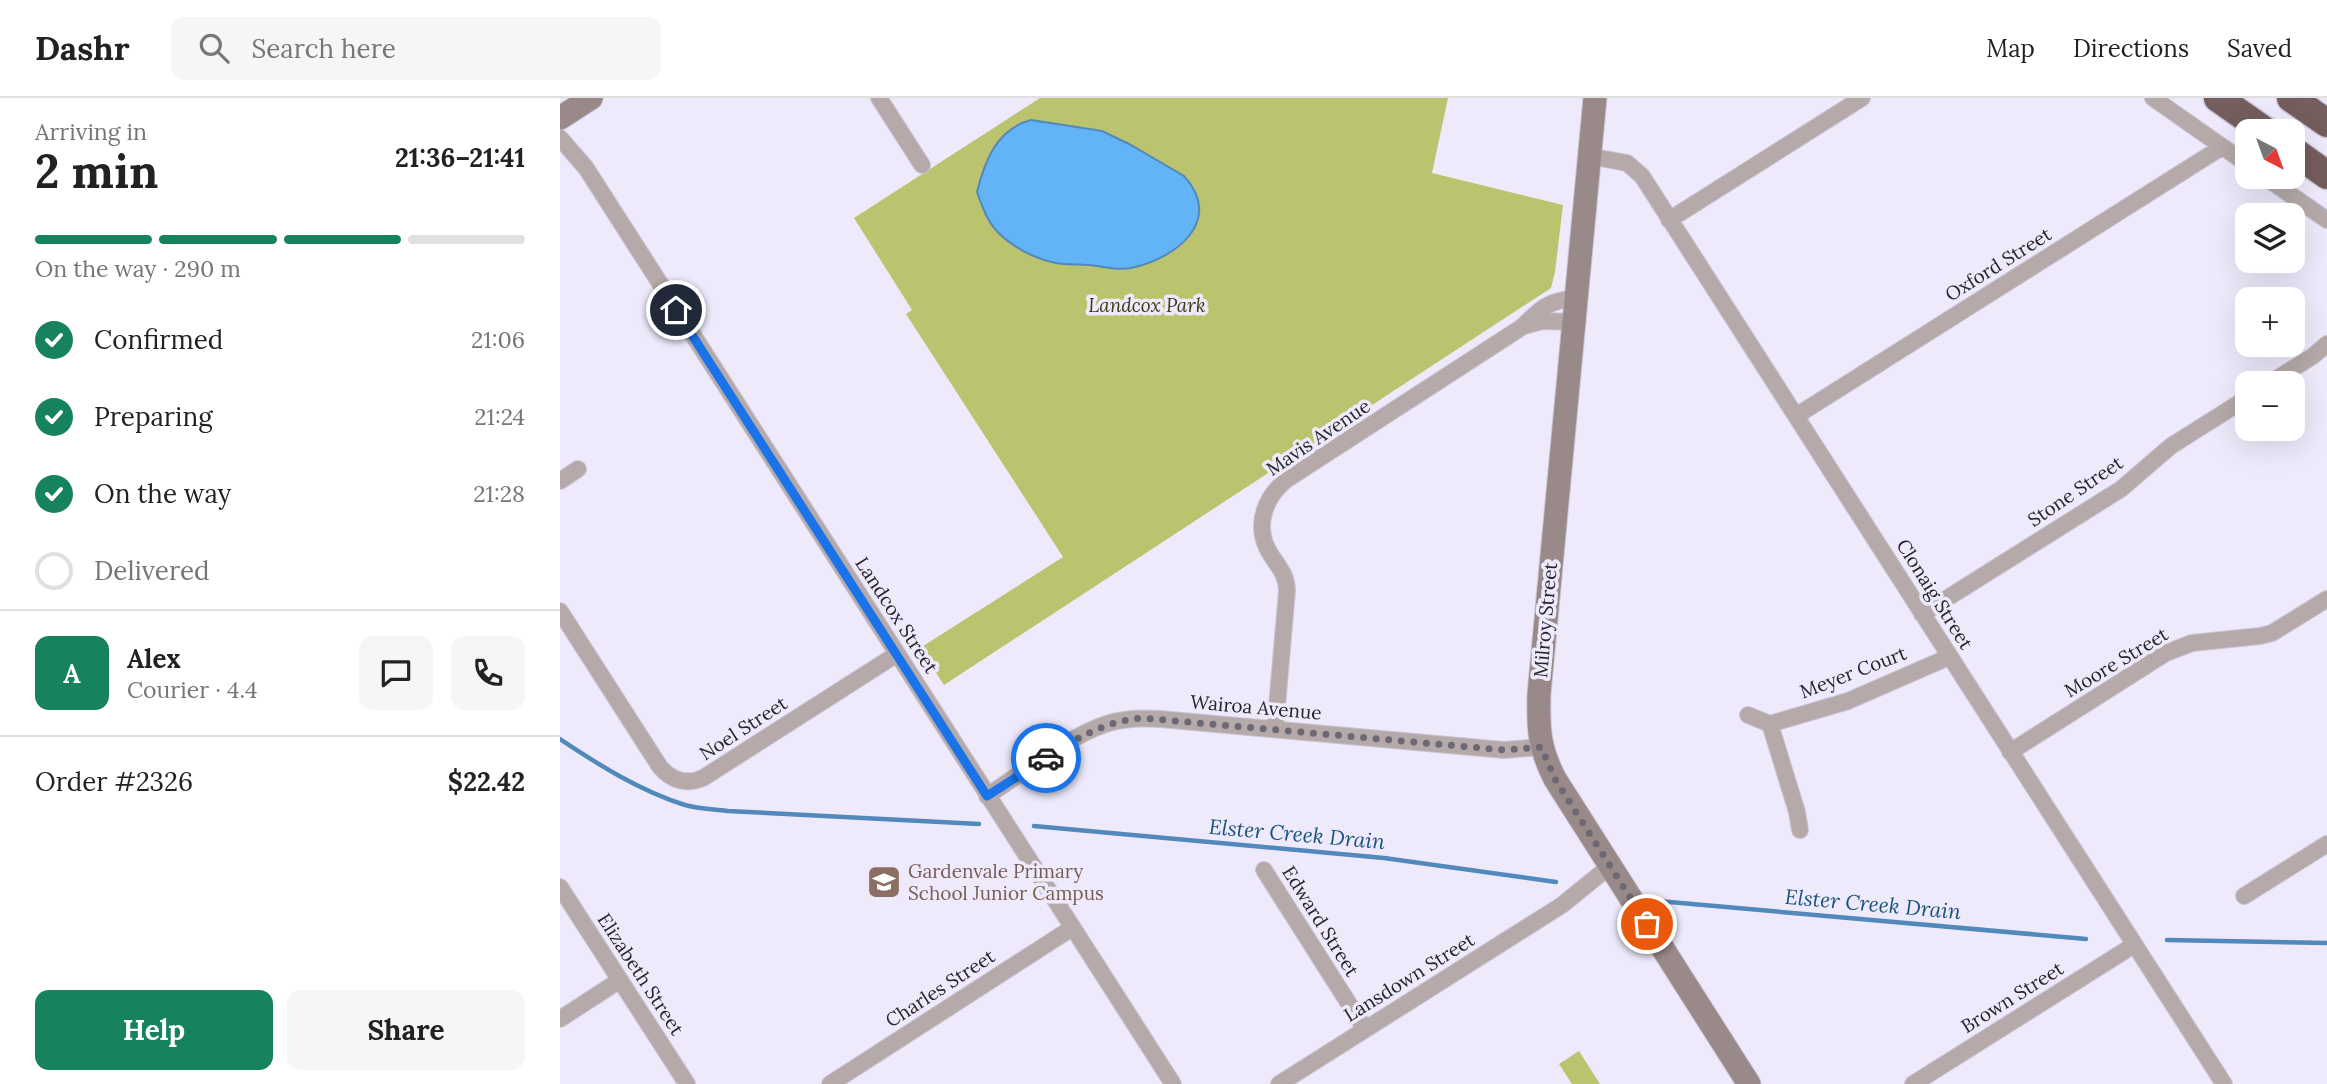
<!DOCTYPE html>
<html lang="en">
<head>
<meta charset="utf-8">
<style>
	:root { --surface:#fff; --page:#f6f6f6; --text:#222; --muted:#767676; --line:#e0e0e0; --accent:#17825e }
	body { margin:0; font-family:Lora,serif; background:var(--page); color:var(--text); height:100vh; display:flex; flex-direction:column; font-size:26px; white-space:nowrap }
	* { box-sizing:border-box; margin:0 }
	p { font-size:23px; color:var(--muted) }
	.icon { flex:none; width:38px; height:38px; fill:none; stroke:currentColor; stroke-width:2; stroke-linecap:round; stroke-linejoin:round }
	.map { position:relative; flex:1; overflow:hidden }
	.details { display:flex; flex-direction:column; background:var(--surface); width:560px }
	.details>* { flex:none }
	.needle { width:46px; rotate:139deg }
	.controls { position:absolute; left:1675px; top:21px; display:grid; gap:14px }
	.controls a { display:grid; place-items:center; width:70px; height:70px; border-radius:14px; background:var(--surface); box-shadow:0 7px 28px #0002; font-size:35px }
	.pin { position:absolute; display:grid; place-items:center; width:60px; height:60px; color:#fff; margin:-30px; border:4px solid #fff; border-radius:50%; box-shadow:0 2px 7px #0007 }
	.courier { position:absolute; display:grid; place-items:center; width:70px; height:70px; margin:-35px; border:5px solid #1a73e8; border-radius:50%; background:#fff; color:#222; box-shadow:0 2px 9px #0007 }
	.summary em { font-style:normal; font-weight:700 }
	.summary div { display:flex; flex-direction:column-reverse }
	.summary { display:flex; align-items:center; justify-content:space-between; height:119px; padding:0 35px }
	h1 { font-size:46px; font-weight:700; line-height:52px }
	.bar { display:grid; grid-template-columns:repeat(4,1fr); gap:10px 7px; align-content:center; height:84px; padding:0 35px }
	.bar i { height:9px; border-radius:5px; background:var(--line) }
	.bar .current { background:var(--accent) }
	.bar p { grid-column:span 4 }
	.line { display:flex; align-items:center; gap:18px; padding:0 35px; border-top:2px solid var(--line) }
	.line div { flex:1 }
	.round { display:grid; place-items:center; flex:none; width:74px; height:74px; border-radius:14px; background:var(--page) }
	ol { padding:0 35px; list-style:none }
	li { display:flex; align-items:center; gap:21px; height:77px }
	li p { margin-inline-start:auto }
	li .icon { padding:7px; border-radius:50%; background:var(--accent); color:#fff; stroke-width:4 }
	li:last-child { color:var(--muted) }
	li i { width:38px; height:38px; border:4px solid var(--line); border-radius:50% }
	.cta { display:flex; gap:14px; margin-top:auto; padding:14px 35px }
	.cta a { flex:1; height:80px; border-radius:14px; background:var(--accent); color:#fff; font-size:28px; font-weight:700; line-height:80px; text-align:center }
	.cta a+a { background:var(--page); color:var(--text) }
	header { display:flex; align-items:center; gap:42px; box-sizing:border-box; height:98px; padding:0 35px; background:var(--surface); border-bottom:2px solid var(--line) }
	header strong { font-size:33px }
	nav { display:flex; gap:38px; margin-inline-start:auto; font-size:24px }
	.search { width:490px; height:63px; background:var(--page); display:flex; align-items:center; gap:18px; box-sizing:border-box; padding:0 24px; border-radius:14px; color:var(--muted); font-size:26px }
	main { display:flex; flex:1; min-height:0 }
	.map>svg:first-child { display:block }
</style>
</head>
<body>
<header>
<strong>Dashr</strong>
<div class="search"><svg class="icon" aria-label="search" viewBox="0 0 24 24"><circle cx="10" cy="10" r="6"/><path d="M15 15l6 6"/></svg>Search here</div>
<nav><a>Map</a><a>Directions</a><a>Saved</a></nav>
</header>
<main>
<section class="details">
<div class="summary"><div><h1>2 min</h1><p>Arriving in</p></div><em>21:36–21:41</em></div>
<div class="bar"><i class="current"></i><i class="current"></i><i class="current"></i><i></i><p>On the way · 290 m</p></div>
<ol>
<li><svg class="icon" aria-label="check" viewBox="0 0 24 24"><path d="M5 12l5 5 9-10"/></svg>Confirmed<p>21:06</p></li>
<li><svg class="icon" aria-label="check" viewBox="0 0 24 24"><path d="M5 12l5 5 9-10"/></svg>Preparing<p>21:24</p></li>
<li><svg class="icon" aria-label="check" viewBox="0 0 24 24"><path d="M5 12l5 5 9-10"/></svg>On the way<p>21:28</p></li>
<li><i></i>Delivered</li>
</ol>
<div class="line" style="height:126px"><b class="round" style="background:var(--accent);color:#fff">A</b><div><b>Alex</b><p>Courier · 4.4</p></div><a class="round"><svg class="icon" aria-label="chat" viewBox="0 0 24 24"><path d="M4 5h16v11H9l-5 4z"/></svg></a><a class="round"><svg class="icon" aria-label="phone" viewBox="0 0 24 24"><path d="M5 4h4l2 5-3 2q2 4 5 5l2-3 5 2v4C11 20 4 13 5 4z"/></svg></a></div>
<div class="line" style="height:91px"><div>Order #2326</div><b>$22.42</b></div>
<div class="cta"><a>Help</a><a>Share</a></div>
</section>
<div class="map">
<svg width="1767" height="986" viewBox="0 0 1767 986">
	<rect width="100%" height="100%" fill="#eeeafc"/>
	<path fill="#bcc36f" d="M 480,0 L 888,0 L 872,75 L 1003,107 L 995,174 L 991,190 L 384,587 L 360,550 L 503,459 L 346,216 L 352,212 L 294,120 Z
		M 1019,953 L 1040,986 L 1012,986 L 999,966 Z"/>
	<path fill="#62b4f7" stroke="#5089ba" stroke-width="2" d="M 471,22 L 542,33 L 569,46 L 624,78 C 665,123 615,161 571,170 C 557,173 543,168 529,167 C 518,166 507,167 496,165 C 471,160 439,143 427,119 C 423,111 420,102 417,94 C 425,62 437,31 471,22 Z"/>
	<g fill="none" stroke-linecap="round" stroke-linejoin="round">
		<path stroke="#5089ba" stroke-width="4.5" d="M 0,641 C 39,667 80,693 125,707 C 139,711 154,711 168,713 L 419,726
			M 474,728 L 824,760 L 996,784
			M 1098,803 L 1526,841
			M 1607,842 L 1767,845"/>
		<g stroke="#cac6d7" stroke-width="18">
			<path id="street" d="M 319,0 L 362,67
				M 1593,0 L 1687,66
				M 0,40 L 26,70 L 613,986
				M 1029,58 L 1067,65 L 1082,78 L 1664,986
				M 1705,79 L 1767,122
				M 1109,122 L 1302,0
				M 964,228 L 982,223 L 1013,224
				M 1710,285 L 1753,258 L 1767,246
				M 1236,318 L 1662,49
				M 0,383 L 18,371
				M 0,513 L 100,669 C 112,683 127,687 143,680 L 337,556
				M 1362,516 L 1561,391 L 1611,348 L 1687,300
				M 1188,617 L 1210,626 L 1288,603 L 1389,559
				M 1210,626 L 1237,714 L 1240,732
				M 715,631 L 727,493 C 727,474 715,466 707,450 C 695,424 706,399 726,382 L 962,229 C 979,212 990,201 1015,201
				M 1450,654 L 1606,555 L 1632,545 L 1700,538 L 1712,535 L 1767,501
				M 427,698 C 461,676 509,638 546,626 C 564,620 582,620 600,621 L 944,652 L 981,649
				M 704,772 L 805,931
				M 0,789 L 127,986
				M 1684,798 L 1767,746
				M 0,921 L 60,882
				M 270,986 L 512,830
				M 719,986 L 1002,807 L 1050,768
				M 1353,986 L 1574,847"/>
		</g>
		<g stroke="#cac6d7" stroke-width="25">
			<path id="secondary" d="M 1035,0 L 979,596 C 978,631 979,650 995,681 L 1189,986
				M 0,20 L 31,0"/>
		</g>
		<g stroke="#cac6d7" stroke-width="31">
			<path id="highway" d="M 1658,0 L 1705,33
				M 1731,0 L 1767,25
				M 1732,52 L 1767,77"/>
		</g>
		<use href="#street" stroke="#b5aaa9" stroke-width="16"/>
		<use href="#secondary" stroke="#998989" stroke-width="23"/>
		<use href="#highway" stroke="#745d5d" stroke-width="28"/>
	</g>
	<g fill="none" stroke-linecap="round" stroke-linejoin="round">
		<path stroke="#6c6975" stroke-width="7" stroke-dasharray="0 12.6" d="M 486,660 C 517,640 545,623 582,620 L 944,652 L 981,649 L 995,681 L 1087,826"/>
		<path stroke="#1a73e8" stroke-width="9" d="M 116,212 L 427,698 L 486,660"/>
	</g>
	<defs>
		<g id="school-square" transform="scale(1.75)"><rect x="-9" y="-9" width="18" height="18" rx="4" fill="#8d6e63" stroke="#eeeafc"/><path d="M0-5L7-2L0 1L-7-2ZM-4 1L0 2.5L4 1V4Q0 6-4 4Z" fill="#fff"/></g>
	</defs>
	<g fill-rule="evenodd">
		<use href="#school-square" x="324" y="784"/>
	</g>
	<g text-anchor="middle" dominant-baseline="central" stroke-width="7" stroke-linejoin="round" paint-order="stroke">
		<g font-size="19" fill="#26242c" stroke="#eeeafc">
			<text transform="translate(1438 166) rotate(-32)">Oxford Street</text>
			<text transform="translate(758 339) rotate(-34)">Mavis Avenue</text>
			<text transform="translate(1515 393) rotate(-34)">Stone Street</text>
			<text transform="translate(1375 496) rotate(58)">Clonaig Street</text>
			<text transform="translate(337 517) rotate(57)">Landcox Street</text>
			<text transform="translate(985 522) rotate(-85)">Milroy Street</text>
			<text transform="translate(1556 564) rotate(-31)">Moore Street</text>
			<text transform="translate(1293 574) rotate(-21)">Meyer Court</text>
			<text transform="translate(696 609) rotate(5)">Wairoa Avenue</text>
			<text transform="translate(183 630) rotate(-33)">Noel Street</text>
			<text transform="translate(761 823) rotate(58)">Edward Street</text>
			<text transform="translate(81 876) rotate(57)">Elizabeth Street</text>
			<text transform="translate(849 879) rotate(-32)">Lansdown Street</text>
			<text transform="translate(380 890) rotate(-33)">Charles Street</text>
			<text transform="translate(1452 899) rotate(-32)">Brown Street</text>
		</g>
		<g font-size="19" font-style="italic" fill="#3a3c12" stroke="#eeeafc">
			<text x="587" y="207">Landcox Park</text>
		</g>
		<g font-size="19" fill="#785e54" stroke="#eeeafc" text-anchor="start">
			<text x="348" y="773">Gardenvale Primary<tspan x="348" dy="22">School Junior Campus</tspan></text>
		</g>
		<g font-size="21" font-style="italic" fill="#18547f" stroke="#eeeafc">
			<text transform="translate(737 736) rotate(5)">Elster Creek Drain</text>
			<text transform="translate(1313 806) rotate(5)">Elster Creek Drain</text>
		</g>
	</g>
</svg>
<div class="controls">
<a><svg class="needle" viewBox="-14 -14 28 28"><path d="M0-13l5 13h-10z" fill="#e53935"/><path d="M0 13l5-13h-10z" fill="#767676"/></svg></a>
<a><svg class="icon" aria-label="layers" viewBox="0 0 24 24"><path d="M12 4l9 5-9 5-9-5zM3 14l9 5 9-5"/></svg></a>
<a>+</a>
<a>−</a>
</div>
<div class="pin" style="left:1087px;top:826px;background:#ea580c"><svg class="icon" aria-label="bag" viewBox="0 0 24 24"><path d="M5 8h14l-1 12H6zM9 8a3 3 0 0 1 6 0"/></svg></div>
<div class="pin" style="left:116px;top:212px;background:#1f2937"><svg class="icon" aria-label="home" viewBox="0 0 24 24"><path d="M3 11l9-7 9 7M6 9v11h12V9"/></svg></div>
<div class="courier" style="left:486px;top:660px"><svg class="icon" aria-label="car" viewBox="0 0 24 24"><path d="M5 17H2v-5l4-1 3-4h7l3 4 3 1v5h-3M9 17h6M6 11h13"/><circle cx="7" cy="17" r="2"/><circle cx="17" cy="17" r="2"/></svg></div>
</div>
</main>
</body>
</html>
